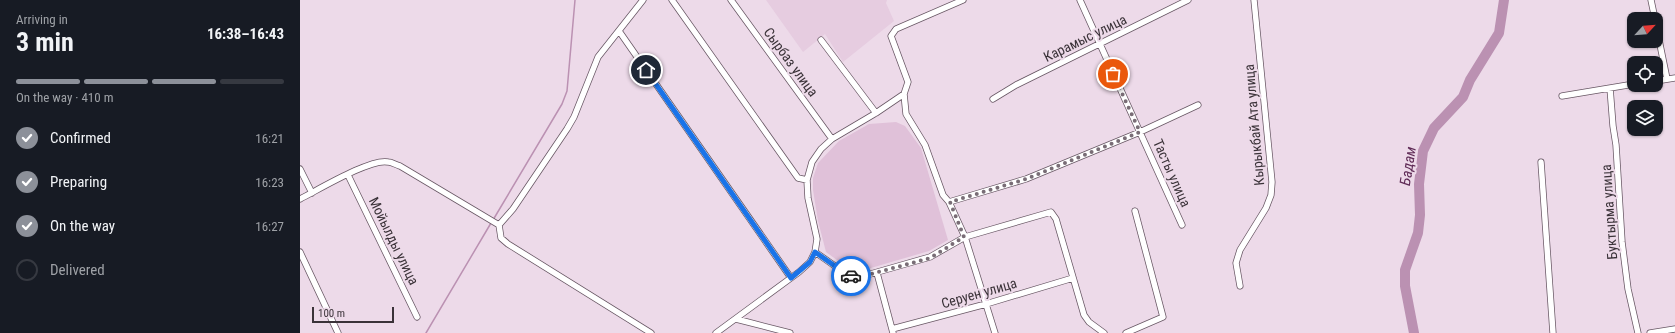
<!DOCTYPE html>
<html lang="en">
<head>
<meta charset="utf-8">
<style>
	:root { --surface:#171b24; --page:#242831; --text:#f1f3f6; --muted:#9ea1a6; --line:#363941; --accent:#8c9099 }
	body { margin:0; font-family:"Roboto Condensed",sans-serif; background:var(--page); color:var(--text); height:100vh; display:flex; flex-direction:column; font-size:15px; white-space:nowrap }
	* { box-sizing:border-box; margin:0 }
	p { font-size:13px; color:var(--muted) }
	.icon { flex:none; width:22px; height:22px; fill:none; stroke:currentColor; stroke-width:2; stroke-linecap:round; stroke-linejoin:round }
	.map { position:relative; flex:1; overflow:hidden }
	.panel { display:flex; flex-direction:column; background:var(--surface); width:300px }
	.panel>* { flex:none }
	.needle { width:26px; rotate:64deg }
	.tools { position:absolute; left:1327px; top:12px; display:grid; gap:8px }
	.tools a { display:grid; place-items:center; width:36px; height:36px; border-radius:8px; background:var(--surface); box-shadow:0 1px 3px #0004; font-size:20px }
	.scale { position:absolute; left:12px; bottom:10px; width:82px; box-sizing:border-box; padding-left:4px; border:2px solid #3a3238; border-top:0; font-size:11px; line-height:14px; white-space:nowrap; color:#3a3238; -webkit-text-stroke:3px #eddae9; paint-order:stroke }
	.pin { position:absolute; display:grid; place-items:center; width:34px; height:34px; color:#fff; margin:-17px; border:2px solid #fff; border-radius:50%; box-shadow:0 1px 4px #0007 }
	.courier { position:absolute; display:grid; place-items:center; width:40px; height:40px; margin:-20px; border:3px solid #1a73e8; border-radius:50%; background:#fff; color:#222; box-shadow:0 1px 5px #0007 }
	.head em { font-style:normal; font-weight:700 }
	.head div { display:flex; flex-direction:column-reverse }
	.head { display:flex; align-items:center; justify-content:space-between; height:68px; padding:0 16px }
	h1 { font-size:26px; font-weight:700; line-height:30px }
	.bar { display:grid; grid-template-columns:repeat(4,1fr); gap:6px 4px; align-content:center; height:48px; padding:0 16px }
	.bar i { height:5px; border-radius:3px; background:var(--line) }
	.bar .current { background:var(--accent) }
	.bar p { grid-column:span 4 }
	ol { padding:0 16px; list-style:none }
	li { display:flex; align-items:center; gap:12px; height:44px }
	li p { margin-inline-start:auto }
	li .icon { padding:4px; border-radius:50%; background:var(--accent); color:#fff; stroke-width:4 }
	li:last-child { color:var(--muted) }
	li i { width:22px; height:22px; border:2px solid var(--line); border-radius:50% }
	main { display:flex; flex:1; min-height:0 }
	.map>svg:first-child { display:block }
</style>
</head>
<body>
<main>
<section class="panel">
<div class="head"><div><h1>3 min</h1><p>Arriving in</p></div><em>16:38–16:43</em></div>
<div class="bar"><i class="current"></i><i class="current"></i><i class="current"></i><i></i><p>On the way · 410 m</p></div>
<ol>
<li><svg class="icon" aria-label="check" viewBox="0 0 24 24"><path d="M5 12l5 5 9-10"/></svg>Confirmed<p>16:21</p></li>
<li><svg class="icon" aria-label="check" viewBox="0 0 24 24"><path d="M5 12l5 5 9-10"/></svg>Preparing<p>16:23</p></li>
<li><svg class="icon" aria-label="check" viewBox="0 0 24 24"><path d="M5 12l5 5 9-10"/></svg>On the way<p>16:27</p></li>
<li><i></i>Delivered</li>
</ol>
</section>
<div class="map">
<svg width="1375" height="333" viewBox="0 0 1375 333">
	<rect width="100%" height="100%" fill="#eddae9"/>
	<path fill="#e6cce0" d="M 466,0 L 587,0 L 586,3 L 594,21 L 543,62 L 525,34 L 503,52 Z"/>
	<path fill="#e0c1d9" d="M 596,122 L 605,126 L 621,148 L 648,240 L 629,251 L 564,270 L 552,271 L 526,252 L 518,221 L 513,190 L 513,178 L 518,163 L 539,141 L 569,124 Z"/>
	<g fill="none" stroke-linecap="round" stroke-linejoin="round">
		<path stroke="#bb91b2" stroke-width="1.5" d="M 193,220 L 262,104 L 267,91 L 275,0
			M 126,333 L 191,223"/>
		<path stroke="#bb91b2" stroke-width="10" d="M 1114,333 L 1105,286 L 1105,270 L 1118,233 L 1120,215 L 1119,184 L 1123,151 L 1134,128 L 1163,97 L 1170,80 L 1199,33 L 1204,0"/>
		<g stroke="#685764" stroke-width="7">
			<path id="minor" d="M 372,0 L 498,178 L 507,180
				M 431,0 L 532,139
				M 780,0 L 882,225
				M 1351,0 L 1355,19
				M 1356,25 L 1367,79
				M 319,31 L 491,278
				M 521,40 L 576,113
				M 1356,81 L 1375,78
				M 1310,88 L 1313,126 L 1316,145 L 1322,242 L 1328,289 L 1338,333
				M 604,94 L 606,114 L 625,145 L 643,195 L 649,202 L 665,237 L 695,333
				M 1262,96 L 1334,84
				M 693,99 L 716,85 L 888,0
				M 1241,162 L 1253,333
				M 0,169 L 12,193
				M 48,175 L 117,317
				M 0,199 C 18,190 71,158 88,162 C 92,162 96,165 100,166 L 199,225 L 201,238 L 208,244 L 351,333
				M 649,202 L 726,179 L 840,132 L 898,105
				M 199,225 L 213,209 L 267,129 L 274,117 L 298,57 L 343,0
				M 0,252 L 38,333
				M 515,252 L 549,276 L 560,277 L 630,257 L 665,237 L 751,212 L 756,219 L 784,315 L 789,322 L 804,333
				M 577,273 L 593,333
				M 940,286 L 936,263 L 940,250 L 966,208 L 971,195 L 972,182 L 954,0
				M 436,319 L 490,333
				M 592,329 L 686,304 L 773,278
				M 416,333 L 499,272 L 510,262 L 515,252 L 517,239 L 508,198 L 507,180 L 512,162 L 521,149 L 532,139 L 576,113 L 604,94 L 608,82 L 591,36 L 596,29 L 663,0
				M 826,333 L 863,317 L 835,211
				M 1350,333 L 1375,329"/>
		</g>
		<use href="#minor" stroke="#fff" stroke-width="5.5"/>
	</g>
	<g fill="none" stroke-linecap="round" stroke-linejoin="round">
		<path stroke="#796d76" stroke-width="4" stroke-dasharray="0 7.2" d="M 551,276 L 560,277 L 630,258 L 664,237 L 650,202 L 726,179 L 840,132 L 813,74"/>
		<path stroke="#1a73e8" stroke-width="5" d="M 346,70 L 491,278 L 510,262 L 515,252 L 549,276 L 551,276"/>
	</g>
	<g text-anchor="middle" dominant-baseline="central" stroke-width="4" stroke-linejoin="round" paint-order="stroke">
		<g font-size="14" fill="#3a3238" stroke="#eddae9">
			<text transform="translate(785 38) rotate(-26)">Карамыс улица</text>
			<text transform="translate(491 62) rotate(54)">Сырбаз улица</text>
			<text transform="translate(954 125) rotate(-95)">Кырыкбай Ата улица</text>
			<text transform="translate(872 173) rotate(66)">Тасты улица</text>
			<text transform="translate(1309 212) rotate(-94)">Буктырма улица</text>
			<text transform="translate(94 241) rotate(64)">Мойылды улица</text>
			<text transform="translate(679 293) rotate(-16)">Серуен улица</text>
		</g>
		<g font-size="15" font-style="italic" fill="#5f2b56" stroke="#eddae9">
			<text transform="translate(1108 166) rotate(-81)">Бадам</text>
		</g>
	</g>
</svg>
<div class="tools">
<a><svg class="needle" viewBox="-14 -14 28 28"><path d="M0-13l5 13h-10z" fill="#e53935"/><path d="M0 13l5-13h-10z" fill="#9ea1a6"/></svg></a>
<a><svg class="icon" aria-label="locate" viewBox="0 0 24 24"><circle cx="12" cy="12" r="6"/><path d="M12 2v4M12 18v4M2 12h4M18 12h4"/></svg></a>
<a><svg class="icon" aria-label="layers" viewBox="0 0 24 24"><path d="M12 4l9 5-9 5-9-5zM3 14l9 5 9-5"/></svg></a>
</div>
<div class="scale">100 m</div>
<div class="pin" style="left:813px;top:74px;background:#ea580c"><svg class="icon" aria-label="bag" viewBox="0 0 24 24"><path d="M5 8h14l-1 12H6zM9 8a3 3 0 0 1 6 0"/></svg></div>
<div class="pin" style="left:346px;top:70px;background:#1f2937"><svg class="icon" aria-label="home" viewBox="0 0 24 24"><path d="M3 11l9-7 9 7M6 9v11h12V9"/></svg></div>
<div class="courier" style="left:551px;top:276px"><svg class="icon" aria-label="car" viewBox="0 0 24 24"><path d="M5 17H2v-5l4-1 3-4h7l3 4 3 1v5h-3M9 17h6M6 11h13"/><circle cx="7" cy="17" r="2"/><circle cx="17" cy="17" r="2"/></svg></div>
</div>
</main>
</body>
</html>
